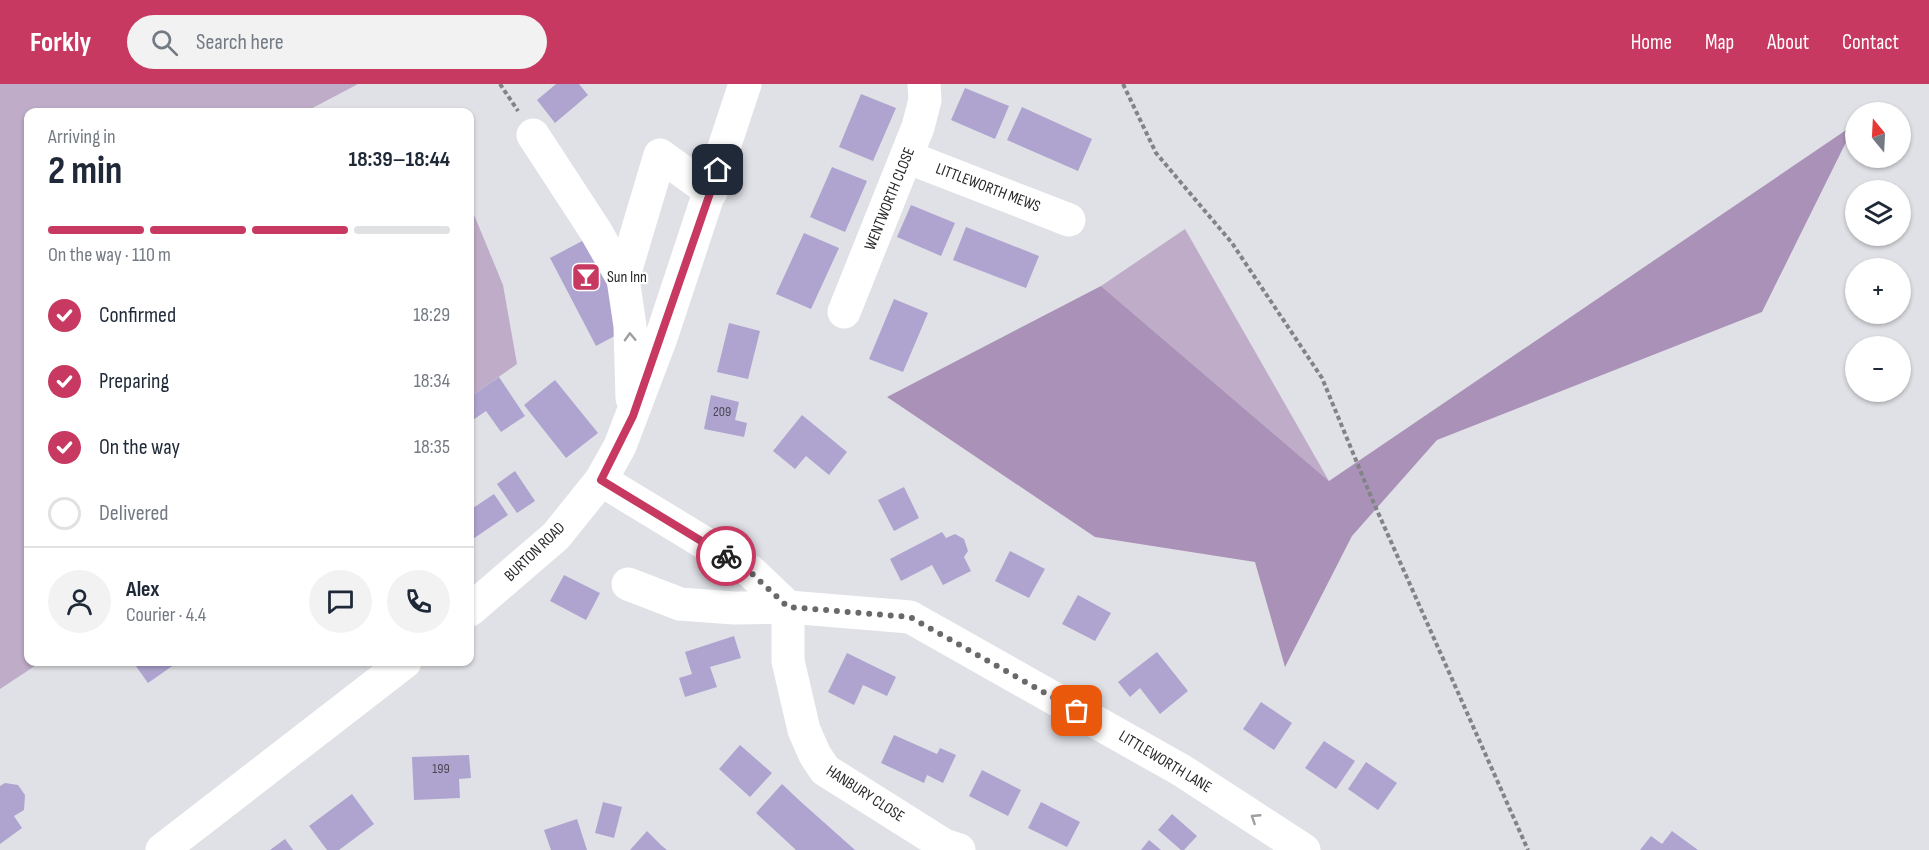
<!DOCTYPE html>
<html lang="en">
<head>
<meta charset="utf-8">
<style>
	:root { --surface:#fff; --page:#f2f2f3; --text:#1f2937; --muted:#747a83; --line:#e0e1e3; --accent:#c73961 }
	body { margin:0; font-family:"Sofia Sans Condensed",sans-serif; background:var(--page); color:var(--text); height:100vh; display:flex; flex-direction:column; font-size:22px; white-space:nowrap }
	* { box-sizing:border-box; margin:0 }
	p { font-size:20px; color:var(--muted) }
	.icon { flex:none; width:33px; height:33px; fill:none; stroke:currentColor; stroke-width:2; stroke-linecap:round; stroke-linejoin:round }
	.map { position:relative; flex:1; overflow:hidden }
	.side { position:absolute; left:24px; top:24px; width:450px; height:558px; display:flex; flex-direction:column; background:var(--surface); border-radius:12px; box-shadow:0 2px 4px #0004 }
	.side>* { flex:none }
	.needle { width:39px; rotate:342deg }
	.buttons { position:absolute; left:1845px; top:18px; display:grid; gap:12px }
	.buttons a { display:grid; place-items:center; width:66px; height:66px; border-radius:50%; background:var(--surface); box-shadow:0 2px 4px #0004; font-size:30px }
	.pin { position:absolute; display:grid; place-items:center; width:51px; height:51px; color:#fff; margin:-26px; border-radius:12px; box-shadow:0 3px 9px #0006 }
	.courier { position:absolute; display:grid; place-items:center; width:60px; height:60px; margin:-30px; border:4px solid #c73961; border-radius:50%; background:#fff; color:#222; box-shadow:0 2px 8px #0007 }
	.summary em { font-style:normal; font-weight:700 }
	.summary div { display:flex; flex-direction:column-reverse }
	.summary { display:flex; align-items:center; justify-content:space-between; height:102px; padding:0 24px }
	h1 { font-size:39px; font-weight:700; line-height:45px }
	.bar { display:grid; grid-template-columns:repeat(4,1fr); gap:9px 6px; align-content:center; height:72px; padding:0 24px }
	.bar i { height:8px; border-radius:4px; background:var(--line) }
	.bar .on { background:var(--accent) }
	.bar p { grid-column:span 4 }
	.line { display:flex; align-items:center; gap:15px; padding:0 24px; border-top:2px solid var(--line) }
	.line div { flex:1 }
	.round { display:grid; place-items:center; flex:none; width:63px; height:63px; border-radius:32px; background:var(--page) }
	ol { padding:0 24px; list-style:none }
	li { display:flex; align-items:center; gap:18px; height:66px }
	li p { margin-inline-start:auto }
	li .icon { padding:6px; border-radius:50%; background:var(--accent); color:#fff; stroke-width:4 }
	li:last-child { color:var(--muted) }
	li i { width:33px; height:33px; border:3px solid var(--line); border-radius:50% }
	header { display:flex; align-items:center; gap:36px; box-sizing:border-box; height:84px; padding:0 30px; background:var(--accent); color:#fff }
	header strong { font-size:28px }
	nav { display:flex; gap:33px; margin-inline-start:auto; font-size:21px }
	.search { width:420px; height:54px; background:var(--page); display:flex; align-items:center; gap:15px; box-sizing:border-box; padding:0 21px; border-radius:33px; color:var(--muted); font-size:22px }
	.map>svg:first-child { display:block }
</style>
</head>
<body>
<header>
<strong>Forkly</strong>
<div class="search"><svg class="icon" aria-label="search" viewBox="0 0 24 24"><circle cx="10" cy="10" r="6"/><path d="M15 15l6 6"/></svg>Search here</div>
<nav><a>Home</a><a>Map</a><a>About</a><a>Contact</a></nav>
</header>
<div class="map">
<svg width="1929" height="766" viewBox="0 0 1929 766">
	<rect width="100%" height="100%" fill="#e0e1e6"/>
	<path fill="#beacc8" d="M 0,0 L 358,0 L 305,28 L 28,28 L 28,578 L 41,578 L 0,605 Z
		M 470,121 L 503,201 L 517,280 L 470,313 Z
		M 1185,145 L 1329,397 L 1101,202 Z"/>
	<path fill="#aa91b8" d="M 1855,40 L 1762,228 L 1437,356 L 1352,452 L 1285,583 L 1255,478 L 1095,453 L 887,313 L 1101,202 L 1329,397 Z"/>
	<path fill="#aea4cf" d="M 556,0 L 579,0 L 588,11 L 555,39 L 537,16 Z
		M 965,4 L 1009,22 L 995,55 L 951,36 Z
		M 861,10 L 896,24 L 873,77 L 839,63 Z
		M 1022,23 L 1092,55 L 1078,87 L 1007,56 Z
		M 832,83 L 867,97 L 845,148 L 810,133 Z
		M 911,121 L 955,139 L 941,172 L 897,153 Z
		M 966,143 L 1039,172 L 1026,204 L 953,176 Z
		M 804,149 L 839,164 L 811,225 L 776,210 Z
		M 584,156 L 596,164 L 622,248 L 596,262 L 550,174 Z
		M 894,215 L 928,229 L 903,288 L 869,275 Z
		M 729,239 L 760,247 L 748,295 L 717,288 Z
		M 499,293 L 525,332 L 501,348 L 486,327 L 470,338 L 470,313 Z
		M 555,296 L 598,349 L 566,374 L 524,321 Z
		M 711,311 L 739,318 L 735,336 L 747,339 L 744,353 L 704,345 Z
		M 802,331 L 847,368 L 829,391 L 806,372 L 795,385 L 773,367 Z
		M 515,387 L 535,417 L 517,429 L 497,400 Z
		M 904,403 L 919,434 L 894,447 L 878,416 Z
		M 494,410 L 508,431 L 470,457 L 470,426 Z
		M 942,448 L 946,454 L 955,450 L 964,455 L 968,467 L 964,473 L 971,487 L 943,501 L 932,481 L 901,497 L 890,475 Z
		M 1010,467 L 1045,485 L 1029,514 L 995,497 Z
		M 564,491 L 600,509 L 586,536 L 550,517 Z
		M 1078,511 L 1111,529 L 1095,557 L 1062,540 Z
		M 734,552 L 741,574 L 710,583 L 717,603 L 685,613 L 679,594 L 692,590 L 685,568 Z
		M 1157,568 L 1188,607 L 1160,630 L 1140,604 L 1130,613 L 1118,598 Z
		M 847,569 L 896,593 L 887,612 L 863,601 L 854,621 L 828,608 Z
		M 133,578 L 178,578 L 148,599 Z
		M 1261,618 L 1292,639 L 1274,666 L 1243,645 Z
		M 894,651 L 937,670 L 940,664 L 956,671 L 943,699 L 927,691 L 924,699 L 881,679 Z
		M 1324,657 L 1355,677 L 1336,705 L 1305,684 Z
		M 740,661 L 772,689 L 750,713 L 719,685 Z
		M 469,671 L 471,694 L 459,695 L 460,714 L 414,716 L 412,673 Z
		M 1366,678 L 1397,699 L 1378,726 L 1348,705 Z
		M 982,686 L 1021,706 L 1008,732 L 969,712 Z
		M 5,699 L 18,701 L 25,711 L 24,726 L 14,732 L 22,744 L 0,760 L 0,702 Z
		M 782,700 L 800,717 L 855,766 L 796,766 L 756,729 Z
		M 352,710 L 374,740 L 339,766 L 327,766 L 309,742 Z
		M 603,718 L 622,723 L 614,754 L 595,749 Z
		M 1041,718 L 1080,738 L 1067,763 L 1028,744 Z
		M 1172,730 L 1197,752 L 1184,766 L 1181,766 L 1158,746 Z
		M 577,735 L 587,766 L 551,766 L 544,746 Z
		M 647,747 L 662,762 L 667,766 L 630,766 Z
		M 1672,747 L 1698,766 L 1640,766 L 1651,752 L 1662,760 Z
		M 285,755 L 293,766 L 270,766 Z
		M 1149,756 L 1161,766 L 1141,766 Z"/>
	<g fill="none" stroke-linecap="round" stroke-linejoin="round">
		<path stroke="#828386" stroke-width="4" stroke-dasharray="4.5 3" stroke-linecap="butt" d="M 500,0 L 518,27
			M 1123,0 L 1156,69 L 1232,159 L 1322,294 L 1372,415 L 1528,766"/>
		<path stroke="#fff" stroke-width="33" d="M 533,51 L 595,146 L 623,195 L 630,242 L 632,314
			M 907,73 L 1069,136
			M 623,195 L 660,71 L 711,108
			M 844,228 L 918,43 L 925,16 L 924,0
			M 601,396 L 749,486 L 788,523
			M 628,500 L 680,520 L 734,524 L 788,523 L 910,533 L 1181,686 L 1304,766
			M 788,523 L 788,577 L 804,646 L 815,671 L 825,686 L 944,761 L 959,766
			M 470,526 L 556,452 L 601,396 L 620,362 L 661,254 L 745,0
			M 162,766 L 405,578"/>
	</g>
	<defs><path id="oneway-chevron" d="M-2-3.5L2.5 0L-2 3.5" fill="none" stroke-width="1.6" stroke-linecap="round" stroke-linejoin="round" transform="scale(1.5)"/></defs>
	<g stroke="#9f9fa0">
		<use href="#oneway-chevron" transform="translate(630 253) rotate(-92)"/>
		<use href="#oneway-chevron" transform="translate(1255 734) rotate(-147)"/>
	</g>
	<g fill="none" stroke-linecap="round" stroke-linejoin="round">
		<path stroke="#69696c" stroke-width="6" stroke-dasharray="0 10.8" d="M 726,472 L 748,486 L 788,523 L 910,533 L 1077,627"/>
		<path stroke="#c73961" stroke-width="8" d="M 718,86 L 633,332 L 601,396 L 726,472"/>
	</g>
	<defs>
		<g id="bar-square" transform="scale(1.5)"><rect x="-9" y="-9" width="18" height="18" rx="4" fill="#c73961" stroke="#fff"/><path d="M-6-5H6L.8 .8V4.5H3.5V6h-7V4.5H-.8V.8Z" fill="#fff"/></g>
	</defs>
	<g fill-rule="evenodd">
		<use href="#bar-square" x="586" y="193"/>
	</g>
	<g text-anchor="middle" dominant-baseline="central" stroke-width="4.5" stroke-linejoin="round" paint-order="stroke">
		<g font-size="14" fill="#4a4854">
			<text x="722" y="327">209</text>
			<text x="441" y="684">199</text>
		</g>
		<g font-size="16" fill="#29292b" stroke="#fff">
			<text transform="translate(988 104) rotate(21)">LITTLEWORTH MEWS</text>
			<text transform="translate(890 115) rotate(-68)">WENTWORTH CLOSE</text>
			<text transform="translate(535 468) rotate(-44)">BURTON ROAD</text>
			<text transform="translate(1165 678) rotate(31)">LITTLEWORTH LANE</text>
			<text transform="translate(865 710) rotate(33)">HANBURY CLOSE</text>
		</g>
		<g font-size="16" fill="#29292b" stroke="#fff" text-anchor="start">
			<text x="607" y="193">Sun Inn</text>
		</g>
	</g>
</svg>
<div class="buttons">
<a><svg class="needle" viewBox="-14 -14 28 28"><path d="M0-13l5 13h-10z" fill="#e53935"/><path d="M0 13l5-13h-10z" fill="#747a83"/></svg></a>
<a><svg class="icon" aria-label="layers" viewBox="0 0 24 24"><path d="M12 4l9 5-9 5-9-5zM3 14l9 5 9-5"/></svg></a>
<a>+</a>
<a>−</a>
</div>
<div class="pin" style="left:1077px;top:627px;background:#ea580c"><svg class="icon" aria-label="bag" viewBox="0 0 24 24"><path d="M5 8h14l-1 12H6zM9 8a3 3 0 0 1 6 0"/></svg></div>
<div class="pin" style="left:718px;top:86px;background:#1f2937"><svg class="icon" aria-label="home" viewBox="0 0 24 24"><path d="M3 11l9-7 9 7M6 9v11h12V9"/></svg></div>
<div class="courier" style="left:726px;top:472px"><svg class="icon" aria-label="bike" viewBox="0 0 24 24"><circle cx="6" cy="16" r="4"/><circle cx="18" cy="16" r="4"/><path d="M6 16l4-8h5l3 8M10 8l3 8H6M13 5h3"/></svg></div>
<section class="side">
<div class="summary"><div><h1>2 min</h1><p>Arriving in</p></div><em>18:39–18:44</em></div>
<div class="bar"><i class="on"></i><i class="on"></i><i class="on"></i><i></i><p>On the way · 110 m</p></div>
<ol>
<li><svg class="icon" aria-label="check" viewBox="0 0 24 24"><path d="M5 12l5 5 9-10"/></svg>Confirmed<p>18:29</p></li>
<li><svg class="icon" aria-label="check" viewBox="0 0 24 24"><path d="M5 12l5 5 9-10"/></svg>Preparing<p>18:34</p></li>
<li><svg class="icon" aria-label="check" viewBox="0 0 24 24"><path d="M5 12l5 5 9-10"/></svg>On the way<p>18:35</p></li>
<li><i></i>Delivered</li>
</ol>
<div class="line" style="height:108px"><a class="round"><svg class="icon" aria-label="person" viewBox="0 0 24 24"><circle cx="12" cy="8" r="4"/><path d="M4 21q1-7 8-7t8 7"/></svg></a><div><b>Alex</b><p>Courier · 4.4</p></div><a class="round"><svg class="icon" aria-label="chat" viewBox="0 0 24 24"><path d="M4 5h16v11H9l-5 4z"/></svg></a><a class="round"><svg class="icon" aria-label="phone" viewBox="0 0 24 24"><path d="M5 4h4l2 5-3 2q2 4 5 5l2-3 5 2v4C11 20 4 13 5 4z"/></svg></a></div>
</section>
</div>
</body>
</html>
